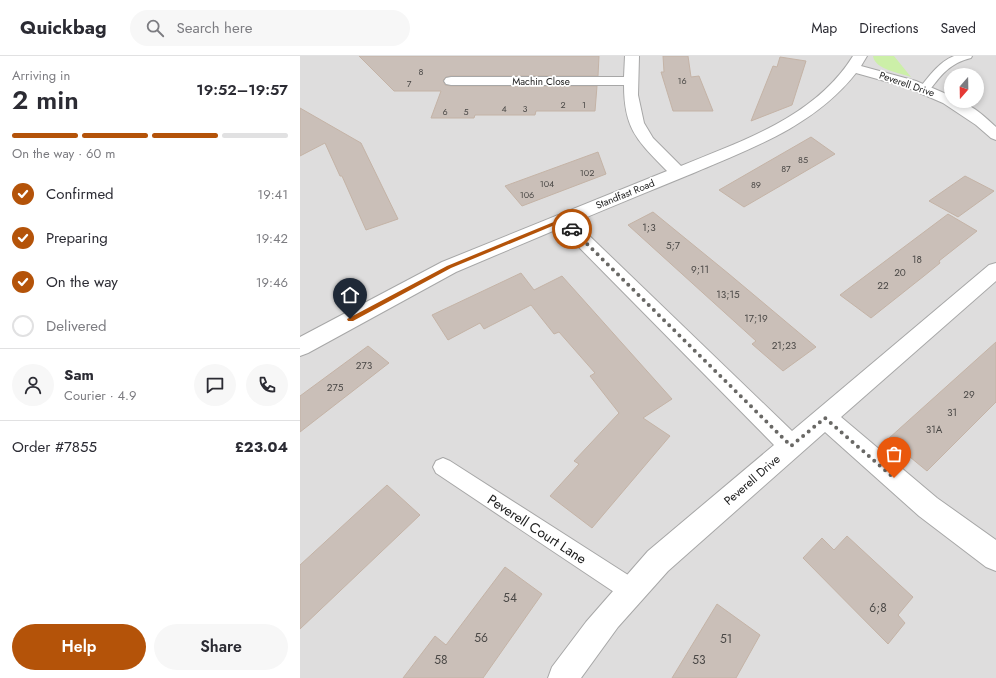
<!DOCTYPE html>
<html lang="en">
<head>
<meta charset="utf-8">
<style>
	:root { --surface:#fff; --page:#f7f7f7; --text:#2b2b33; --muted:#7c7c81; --line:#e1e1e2; --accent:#b45309 }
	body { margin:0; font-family:Jost,sans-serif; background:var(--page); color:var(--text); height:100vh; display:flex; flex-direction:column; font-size:15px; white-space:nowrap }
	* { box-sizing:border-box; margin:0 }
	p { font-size:13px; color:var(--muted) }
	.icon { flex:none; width:22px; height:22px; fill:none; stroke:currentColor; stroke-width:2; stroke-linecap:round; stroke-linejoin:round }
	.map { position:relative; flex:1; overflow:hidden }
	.panel { display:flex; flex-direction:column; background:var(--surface); width:300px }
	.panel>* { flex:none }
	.needle { width:26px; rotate:200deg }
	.fabs { position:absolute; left:644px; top:12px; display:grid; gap:8px }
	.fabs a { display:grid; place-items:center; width:40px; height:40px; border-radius:50%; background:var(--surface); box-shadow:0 2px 6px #0003; font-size:20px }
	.pin { position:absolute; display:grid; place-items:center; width:34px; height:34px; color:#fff; margin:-41px -17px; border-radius:50% 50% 50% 0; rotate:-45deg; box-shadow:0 0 4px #0007 }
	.pin .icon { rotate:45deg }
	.courier { position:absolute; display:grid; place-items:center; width:40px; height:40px; margin:-20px; border:3px solid #b45309; border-radius:50%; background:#fff; color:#222; box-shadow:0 1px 5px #0007 }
	.summary em { font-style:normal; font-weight:600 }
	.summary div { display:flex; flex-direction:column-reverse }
	.summary { display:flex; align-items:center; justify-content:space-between; height:68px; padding:0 12px }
	h1 { font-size:26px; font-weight:600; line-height:30px }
	.bar { display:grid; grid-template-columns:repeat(4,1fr); gap:6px 4px; align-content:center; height:48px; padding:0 12px }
	.bar i { height:5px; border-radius:3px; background:var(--line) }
	.bar .active { background:var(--accent) }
	.bar p { grid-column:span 4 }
	.line { display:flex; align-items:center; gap:10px; padding:0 12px; border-top:1px solid var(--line) }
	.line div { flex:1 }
	.round { display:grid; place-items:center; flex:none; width:42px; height:42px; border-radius:21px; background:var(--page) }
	ol { padding:0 12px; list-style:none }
	li { display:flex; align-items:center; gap:12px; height:44px }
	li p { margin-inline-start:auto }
	li .icon { padding:4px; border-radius:50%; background:var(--accent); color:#fff; stroke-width:4 }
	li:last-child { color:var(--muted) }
	li i { width:22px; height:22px; border:2px solid var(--line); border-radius:50% }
	.cta { display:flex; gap:8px; margin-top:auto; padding:8px 12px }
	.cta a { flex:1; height:46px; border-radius:24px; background:var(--accent); color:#fff; font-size:16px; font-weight:600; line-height:46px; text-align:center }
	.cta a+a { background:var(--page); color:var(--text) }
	header { display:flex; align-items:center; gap:24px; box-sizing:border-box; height:56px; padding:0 20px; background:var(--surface); border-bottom:1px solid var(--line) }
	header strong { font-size:19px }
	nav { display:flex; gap:22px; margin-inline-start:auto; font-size:14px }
	.search { width:280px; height:36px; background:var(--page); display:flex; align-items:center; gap:10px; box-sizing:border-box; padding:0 14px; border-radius:22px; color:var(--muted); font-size:15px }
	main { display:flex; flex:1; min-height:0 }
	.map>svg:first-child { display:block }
</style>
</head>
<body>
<header>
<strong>Quickbag</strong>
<div class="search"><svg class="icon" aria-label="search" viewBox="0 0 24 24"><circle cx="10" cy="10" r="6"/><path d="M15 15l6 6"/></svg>Search here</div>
<nav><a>Map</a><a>Directions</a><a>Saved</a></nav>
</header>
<main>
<section class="panel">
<div class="summary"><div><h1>2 min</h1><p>Arriving in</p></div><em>19:52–19:57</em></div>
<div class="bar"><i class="active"></i><i class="active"></i><i class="active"></i><i></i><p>On the way · 60 m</p></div>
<ol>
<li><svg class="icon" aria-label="check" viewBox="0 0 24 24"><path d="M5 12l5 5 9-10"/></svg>Confirmed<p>19:41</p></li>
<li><svg class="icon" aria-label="check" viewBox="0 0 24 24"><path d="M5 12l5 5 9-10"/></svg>Preparing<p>19:42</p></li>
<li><svg class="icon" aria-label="check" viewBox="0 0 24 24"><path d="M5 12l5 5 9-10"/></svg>On the way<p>19:46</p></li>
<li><i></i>Delivered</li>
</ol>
<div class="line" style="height:72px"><a class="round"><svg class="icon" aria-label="person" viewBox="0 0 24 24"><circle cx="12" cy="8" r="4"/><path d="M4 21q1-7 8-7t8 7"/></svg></a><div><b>Sam</b><p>Courier · 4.9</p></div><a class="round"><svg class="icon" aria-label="chat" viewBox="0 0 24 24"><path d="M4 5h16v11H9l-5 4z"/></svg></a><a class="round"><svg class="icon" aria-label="phone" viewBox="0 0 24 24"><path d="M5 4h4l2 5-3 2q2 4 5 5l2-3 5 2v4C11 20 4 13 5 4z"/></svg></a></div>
<div class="line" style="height:52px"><div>Order #7855</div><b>£23.04</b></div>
<div class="cta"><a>Help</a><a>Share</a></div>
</section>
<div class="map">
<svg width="696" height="622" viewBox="0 0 696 622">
	<rect width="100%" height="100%" fill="#f1ede5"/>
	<path fill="#dedddd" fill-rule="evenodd" d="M 0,0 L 696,0 L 696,622 L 0,622 ZM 651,19 L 677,19 L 677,45 L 651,45 Z"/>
	<path fill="#ccefa8" d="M 573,0 L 594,0 L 611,21 C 601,17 575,14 573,0 Z"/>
	<path fill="#cabfb8" stroke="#c4b3a6" d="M 59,0 L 299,0 L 298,20 L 151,20 L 146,21 L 143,24 L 145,29 L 151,30 L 297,30 L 295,55 L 236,55 L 235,59 L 175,59 L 174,62 L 131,62 L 141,35 L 94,35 Z
		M 363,0 L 388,0 L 391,21 L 399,20 L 413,55 L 373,55 L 361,16 L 364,16 Z
		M 480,1 L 506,5 L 492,49 L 451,65 L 473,10 L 477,11 Z
		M 0,52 L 61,87 L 98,163 L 66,174 L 42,120 L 40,120 L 25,87 L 0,100 Z
		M 511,81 L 535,98 L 444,151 L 419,134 Z
		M 298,96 L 306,118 L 222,150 L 205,130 Z
		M 665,120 L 694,135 L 658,161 L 629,145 Z
		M 353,156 L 429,218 L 516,291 L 483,315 L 452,288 L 456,285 L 328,169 Z
		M 648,158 L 677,175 L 639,205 L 640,207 L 624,220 L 571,262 L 540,239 Z
		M 221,217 L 234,234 L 262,220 L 372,343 L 343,362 L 370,380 L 292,472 L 250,440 L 279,408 L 274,405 L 319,357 L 290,320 L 295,317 L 259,276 L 254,278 L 231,249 L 184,273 L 180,267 L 148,284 L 132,259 Z
		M 696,286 L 696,346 L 627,415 L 588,383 Z
		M 68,290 L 89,307 L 0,376 L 0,340 Z
		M 87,429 L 120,459 L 0,573 L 0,509 Z
		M 547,480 L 613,541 L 598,559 L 605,567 L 588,588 L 503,502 L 522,482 L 534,494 Z
		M 205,511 L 242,538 L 183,622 L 103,622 L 135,580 L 146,589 Z
		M 417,548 L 460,579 L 436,622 L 372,622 Z"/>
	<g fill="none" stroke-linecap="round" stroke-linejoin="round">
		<g stroke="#a7a7a7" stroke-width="2">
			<path id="service" d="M 654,0 L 672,0 L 671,2 C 650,7 641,19 629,35 L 621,35 L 619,33 C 629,20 639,6 654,0 Z
				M 143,402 L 150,405 L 339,526 L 342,534 L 339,542 L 331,545 L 323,542 L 136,417 L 133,411 L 136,405 Z"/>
		</g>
		<g stroke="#a7a7a7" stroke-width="2">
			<path id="minor" d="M 325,0 L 339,0 L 338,39 L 344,67 L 353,82 L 381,110 C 444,84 515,61 553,0 L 567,0 L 561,10 L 616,25 L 651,40 L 651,45 C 669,45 683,59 696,71 L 696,84 L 691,82 L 676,69 L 643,47 L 606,31 L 556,17 C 515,69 455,91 396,116 C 355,133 315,149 275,166 L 492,375 L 689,209 L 696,207 L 696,225 L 541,361 L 637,442 L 696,484 L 696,515 L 686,511 L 619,460 L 525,376 L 368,515 L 318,571 L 281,622 L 248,622 L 252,611 L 286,566 L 348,495 L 474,389 L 260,172 L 156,216 L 8,297 L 0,300 L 0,281 L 142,206 L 367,115 C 338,85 324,74 324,29 L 151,29 L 146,28 L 144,25 L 146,22 L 151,21 L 324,21 Z"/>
		</g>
		<use href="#service" fill="#fff" fill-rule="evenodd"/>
		<use href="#minor" fill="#fff" fill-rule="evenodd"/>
	</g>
	<path fill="#b45309" d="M 261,163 L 264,163 L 274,172 L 274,175 L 270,175 L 262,166 L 151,212 L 53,265 L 48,265 L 47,263 L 147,210 Z"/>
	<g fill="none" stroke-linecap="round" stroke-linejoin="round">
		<path stroke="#696865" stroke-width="4" stroke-dasharray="0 7.2" d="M 272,173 L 491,390 L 525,362 L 594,422"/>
	</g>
	<g text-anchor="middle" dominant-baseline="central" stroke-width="3.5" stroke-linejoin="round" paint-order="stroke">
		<g font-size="9" fill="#4a4846">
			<text x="121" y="15">8</text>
			<text x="382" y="24">16</text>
			<text x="109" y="27">7</text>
			<text x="263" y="48">2</text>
			<text x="284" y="48">1</text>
			<text x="204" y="52">4</text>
			<text x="225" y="52">3</text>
			<text x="145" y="55">6</text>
			<text x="166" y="55">5</text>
			<text x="503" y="103">85</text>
			<text x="486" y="112">87</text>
			<text x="287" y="116">102</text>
			<text x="247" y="127">104</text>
			<text x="456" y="128">89</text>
			<text x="227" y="138">106</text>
		</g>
		<g font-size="10" fill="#202020" stroke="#fff">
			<text x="241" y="25">Machin Close</text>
			<text transform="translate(607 28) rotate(19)">Peverell Drive</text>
			<text transform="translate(325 138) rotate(-22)">Standfast Road</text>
		</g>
		<g font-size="10" fill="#4a4846">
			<text x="349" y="171">1;3</text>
			<text x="373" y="189">5;7</text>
			<text x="617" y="203">18</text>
			<text x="400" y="213">9;11</text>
			<text x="600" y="216">20</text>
			<text x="583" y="229">22</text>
			<text x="428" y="238">13;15</text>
			<text x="456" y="262">17;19</text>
			<text x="484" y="289">21;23</text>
			<text x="64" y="309">273</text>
			<text x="35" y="331">275</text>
			<text x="669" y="338">29</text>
			<text x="652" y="356">31</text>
			<text x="634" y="373">31A</text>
		</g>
		<g font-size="12" fill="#202020" stroke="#fff">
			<text transform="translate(452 424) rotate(-41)">Peverell Drive</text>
		</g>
		<g font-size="12" fill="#4a4846">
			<text x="210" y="542">54</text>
			<text x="578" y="552">6;8</text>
			<text x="181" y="582">56</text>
			<text x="426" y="583">51</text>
			<text x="141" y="604">58</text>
			<text x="399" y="604">53</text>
		</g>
		<g font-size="14" fill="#202020" stroke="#fff">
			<text transform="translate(237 473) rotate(33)">Peverell Court Lane</text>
		</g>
	</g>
</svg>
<div class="fabs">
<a><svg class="needle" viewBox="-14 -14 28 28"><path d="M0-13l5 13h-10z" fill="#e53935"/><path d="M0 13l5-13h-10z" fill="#7c7c81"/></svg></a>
</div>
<div class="pin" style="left:594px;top:422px;background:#ea580c"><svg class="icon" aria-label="bag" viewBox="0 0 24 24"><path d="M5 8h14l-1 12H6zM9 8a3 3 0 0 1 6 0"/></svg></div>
<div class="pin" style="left:50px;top:263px;background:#1f2937"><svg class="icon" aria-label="home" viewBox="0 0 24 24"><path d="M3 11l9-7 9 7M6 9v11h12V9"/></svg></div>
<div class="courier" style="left:272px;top:173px"><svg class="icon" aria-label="car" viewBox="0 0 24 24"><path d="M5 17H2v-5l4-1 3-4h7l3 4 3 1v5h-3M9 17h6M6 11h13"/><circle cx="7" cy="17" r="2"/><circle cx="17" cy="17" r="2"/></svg></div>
</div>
</main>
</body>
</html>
